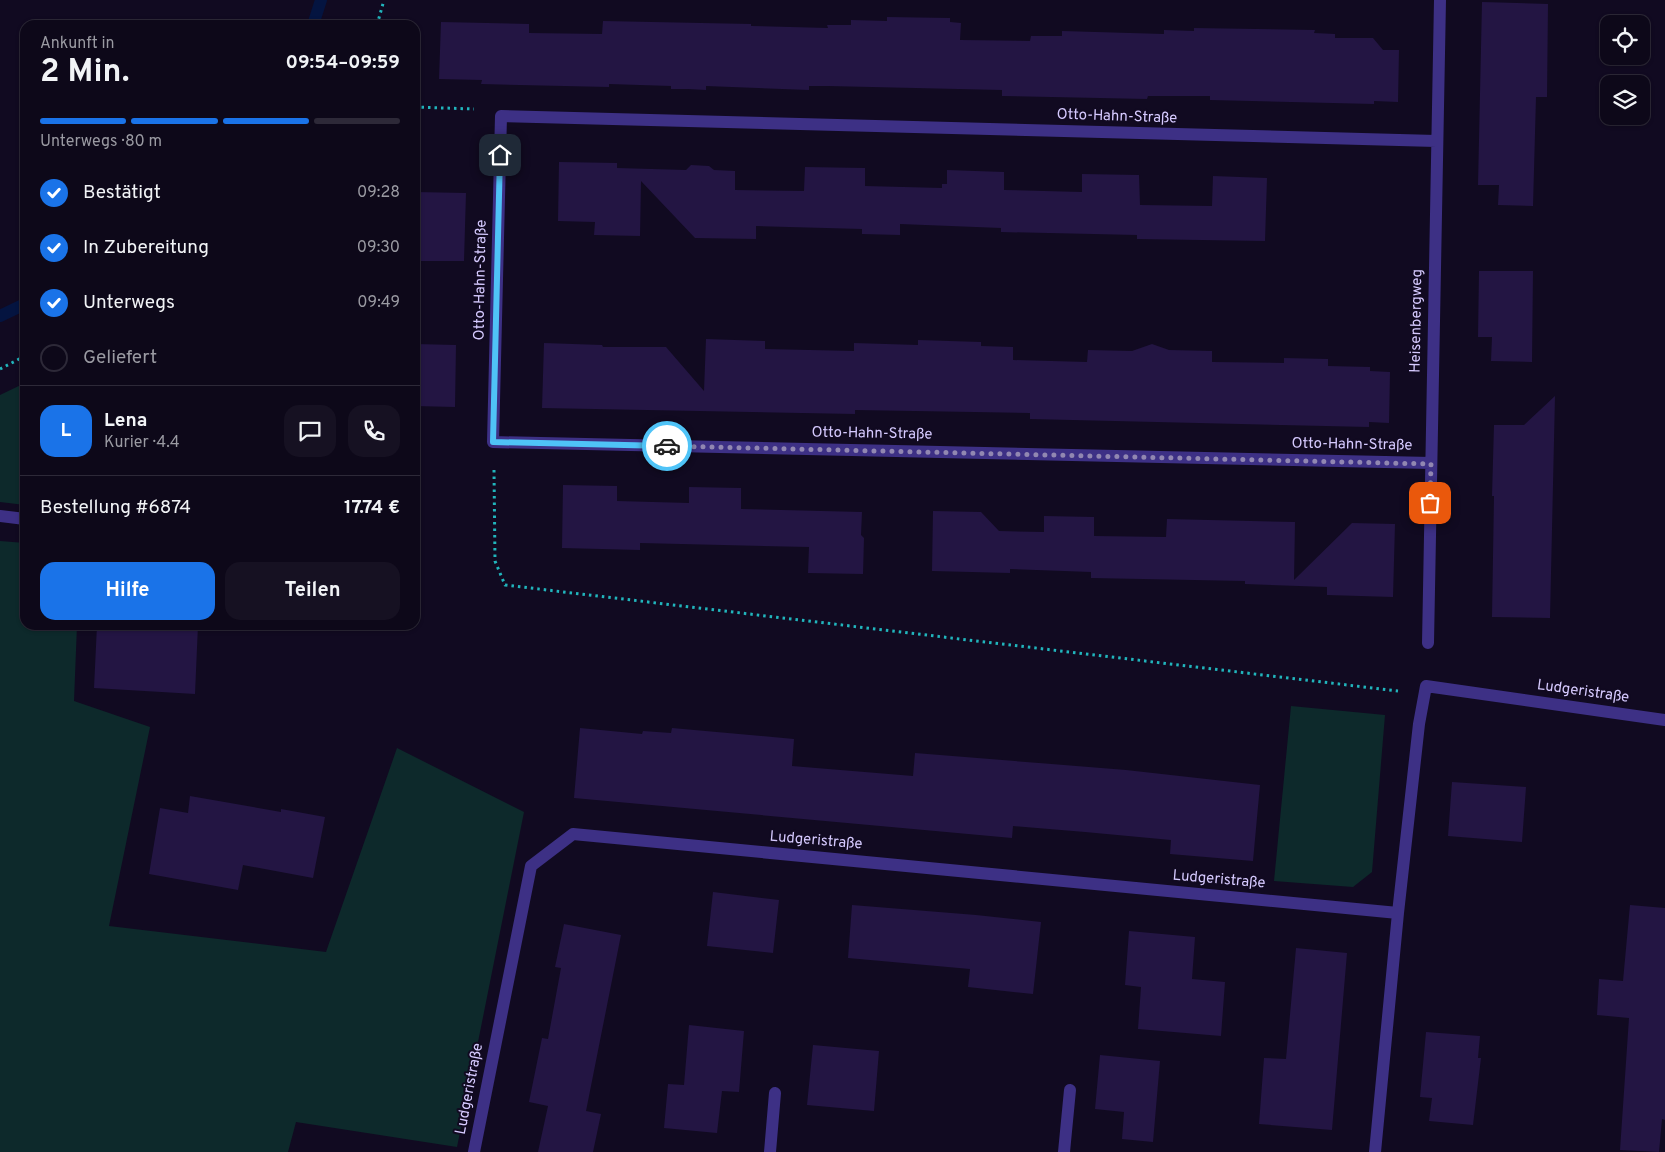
<!DOCTYPE html>
<html lang="de">
<head>
<meta charset="utf-8">
<style>
	:root { --surface:#0d0819; --page:#161122; --text:#f1f3f6; --muted:#9a9aa2; --line:#2d2938; --accent:#1a73e8 }
	body { margin:0; font-family:Overpass,sans-serif; background:var(--page); color:var(--text); height:100vh; display:flex; flex-direction:column; font-size:19px; white-space:nowrap }
	* { box-sizing:border-box; margin:0 }
	p { font-size:16px; color:var(--muted) }
	.icon { flex:none; width:28px; height:28px; fill:none; stroke:currentColor; stroke-width:2; stroke-linecap:round; stroke-linejoin:round }
	.map { position:relative; flex:1; overflow:hidden }
	.side { position:absolute; left:20px; top:20px; width:400px; height:610px; display:flex; flex-direction:column; background:var(--surface); border-radius:15px; box-shadow:0 1px 4px #0004,0 0 0 1px var(--line) }
	.side>* { flex:none }
	.buttons { position:absolute; left:1600px; top:15px; display:grid; gap:10px }
	.buttons a { display:grid; place-items:center; width:50px; height:50px; border-radius:10px; background:var(--surface); box-shadow:0 1px 4px #0004,0 0 0 1px var(--line); font-size:25px }
	.pin { position:absolute; display:grid; place-items:center; width:42px; height:42px; color:#fff; margin:-21px; border-radius:10px; box-shadow:0 2px 8px #0006 }
	.courier { position:absolute; display:grid; place-items:center; width:50px; height:50px; margin:-25px; border:4px solid #4fc3f7; border-radius:50%; background:#fff; color:#222; box-shadow:0 1px 6px #0007 }
	.head em { font-style:normal; font-weight:700 }
	.head div { display:flex; flex-direction:column-reverse }
	.head { display:flex; align-items:center; justify-content:space-between; height:85px; padding:0 20px }
	h1 { font-size:32px; font-weight:700; line-height:38px }
	.bar { display:grid; grid-template-columns:repeat(4,1fr); gap:8px 5px; align-content:center; height:60px; padding:0 20px }
	.bar i { height:6px; border-radius:4px; background:var(--line) }
	.bar .on { background:var(--accent) }
	.bar p { grid-column:span 4 }
	.line { display:flex; align-items:center; gap:12px; padding:0 20px; border-top:1px solid var(--line) }
	.line div { flex:1 }
	.round { display:grid; place-items:center; flex:none; width:52px; height:52px; border-radius:15px; background:var(--page) }
	ol { padding:0 20px; list-style:none }
	li { display:flex; align-items:center; gap:15px; height:55px }
	li p { margin-inline-start:auto }
	li .icon { padding:5px; border-radius:50%; background:var(--accent); color:#fff; stroke-width:4 }
	li:last-child { color:var(--muted) }
	li i { width:28px; height:28px; border:2px solid var(--line); border-radius:50% }
	.action { display:flex; gap:10px; margin-top:auto; padding:10px 20px }
	.action a { flex:1; height:58px; border-radius:15px; background:var(--accent); color:#fff; font-size:20px; font-weight:700; line-height:58px; text-align:center }
	.action a+a { background:var(--page); color:var(--text) }
	.map>svg:first-child { display:block }
</style>
</head>
<body>
<div class="map">
<svg width="1665" height="1152" viewBox="0 0 1665 1152">
	<rect width="100%" height="100%" fill="#110a21"/>
	<path fill="#0d292b" d="M 25,383 L 25,505 L 0,502 L 0,395 Z
		M 0,541 L 25,543 L 25,625 L 77,625 L 74,701 L 150,727 L 109,926 L 326,952 L 397,748 L 524,812 L 457,1147 L 296,1122 L 288,1152 L 0,1152 Z
		M 1291,706 L 1385,715 L 1372,872 L 1353,887 L 1274,881 Z"/>
	<g fill="none" stroke-linecap="round" stroke-linejoin="round">
		<path stroke="#041440" stroke-width="12" d="M 313,25 L 321,0
			M 0,316 L 25,304"/>
	</g>
	<path fill="#231543" d="M 1482,2 L 1548,4 L 1547,97 L 1536,97 L 1533,206 L 1498,205 L 1499,185 L 1478,185 Z
		M 887,17 L 950,18 L 950,22 L 961,23 L 960,40 L 1030,41 L 1031,36 L 1062,36 L 1062,31 L 1164,34 L 1164,30 L 1194,31 L 1194,28 L 1315,30 L 1314,33 L 1335,34 L 1335,38 L 1373,38 L 1383,50 L 1399,50 L 1398,102 L 1374,101 L 1374,104 L 1210,100 L 1210,96 L 1148,96 L 1147,99 L 1002,96 L 1002,90 L 828,86 L 809,86 L 809,90 L 706,86 L 706,90 L 688,89 L 671,89 L 671,86 L 609,84 L 609,87 L 481,84 L 482,80 L 439,79 L 441,22 L 529,24 L 529,33 L 602,34 L 603,21 L 751,24 L 751,26 L 828,28 L 827,25 L 851,25 L 851,20 L 887,21 Z
		M 559,162 L 617,163 L 617,168 L 686,170 L 691,165 L 709,166 L 714,170 L 735,171 L 735,190 L 804,191 L 805,167 L 865,168 L 865,186 L 942,188 L 942,184 L 947,184 L 947,170 L 1004,172 L 1004,190 L 1082,192 L 1082,174 L 1139,175 L 1140,205 L 1212,206 L 1213,176 L 1267,178 L 1265,241 L 1137,239 L 1137,235 L 1001,232 L 1001,228 L 900,224 L 900,235 L 862,234 L 862,229 L 756,226 L 756,239 L 695,238 L 641,181 L 640,236 L 594,235 L 595,222 L 558,221 Z
		M 415,192 L 466,193 L 464,261 L 415,261 Z
		M 1479,271 L 1533,271 L 1532,362 L 1491,361 L 1492,337 L 1478,337 Z
		M 706,339 L 765,341 L 765,349 L 854,351 L 854,343 L 918,345 L 918,340 L 981,342 L 981,346 L 1013,347 L 1013,360 L 1087,362 L 1088,350 L 1132,351 L 1152,344 L 1169,350 L 1212,351 L 1212,362 L 1284,363 L 1284,358 L 1328,359 L 1328,366 L 1370,367 L 1370,371 L 1390,372 L 1389,423 L 1369,422 L 1369,427 L 1030,419 L 1030,413 L 855,410 L 855,414 L 542,408 L 544,343 L 602,345 L 603,347 L 666,347 L 704,391 Z
		M 415,344 L 456,345 L 455,407 L 415,406 Z
		M 1555,396 L 1550,618 L 1492,617 L 1494,496 L 1492,496 L 1494,425 L 1524,425 Z
		M 563,485 L 617,486 L 617,501 L 689,503 L 689,487 L 741,488 L 741,509 L 862,512 L 861,535 L 864,538 L 863,574 L 808,573 L 809,547 L 640,543 L 640,550 L 562,548 Z
		M 933,511 L 981,512 L 999,531 L 1044,532 L 1044,516 L 1094,517 L 1094,536 L 1166,537 L 1167,519 L 1295,522 L 1294,580 L 1352,523 L 1395,524 L 1393,597 L 1327,595 L 1327,587 L 1245,584 L 1245,581 L 1091,578 L 1091,572 L 1010,569 L 1010,573 L 932,571 Z
		M 97,625 L 198,625 L 195,694 L 94,688 Z
		M 580,728 L 642,734 L 643,731 L 671,733 L 672,728 L 794,739 L 792,766 L 913,776 L 915,753 L 1126,770 L 1260,785 L 1253,861 L 1170,854 L 1171,840 L 1085,832 L 1013,826 L 1012,838 L 574,798 Z
		M 1452,782 L 1526,787 L 1522,842 L 1448,836 Z
		M 190,796 L 281,812 L 281,809 L 325,817 L 313,878 L 243,865 L 238,890 L 149,874 L 160,808 L 188,813 Z
		M 713,892 L 779,900 L 773,953 L 707,946 Z
		M 852,905 L 976,915 L 1041,922 L 1033,994 L 968,987 L 970,969 L 848,958 Z
		M 1630,905 L 1665,908 L 1665,1120 L 1662,1119 L 1659,1152 L 1620,1150 L 1629,1018 L 1597,1015 L 1599,979 L 1623,981 Z
		M 564,924 L 621,935 L 586,1111 L 601,1114 L 593,1152 L 538,1152 L 548,1106 L 529,1102 L 542,1038 L 548,1039 L 561,968 L 555,967 Z
		M 1129,931 L 1195,937 L 1192,979 L 1225,982 L 1221,1036 L 1138,1029 L 1141,987 L 1125,985 Z
		M 1296,948 L 1347,953 L 1332,1130 L 1259,1124 L 1264,1058 L 1286,1059 Z
		M 689,1025 L 744,1031 L 739,1092 L 722,1091 L 717,1133 L 664,1128 L 668,1084 L 684,1085 Z
		M 1426,1032 L 1480,1036 L 1478,1058 L 1481,1058 L 1473,1125 L 1429,1121 L 1432,1098 L 1420,1097 Z
		M 813,1045 L 879,1051 L 874,1111 L 807,1105 Z
		M 1100,1055 L 1160,1061 L 1153,1142 L 1122,1139 L 1124,1112 L 1095,1109 Z"/>
	<g fill="none" stroke-linecap="round" stroke-linejoin="round">
		<path stroke="#21b5bc" stroke-width="3" stroke-dasharray="2.5 4" stroke-linecap="butt" d="M 377,25 L 384,0
			M 415,107 L 474,109
			M 0,369 L 25,356
			M 494,470 L 495,561 L 505,585 L 1398,691"/>
		<path stroke="#3d3085" stroke-width="12" d="M 1431,463 L 493,442 L 501,116 L 1436,141
			M 0,516 L 25,519
			M 1428,643 L 1440,0
			M 474,1152 L 531,866 L 573,834 L 1398,913
			M 770,1152 L 775,1093
			M 1064,1152 L 1070,1090
			M 1375,1152 L 1398,913 L 1419,724 L 1426,686 L 1665,720"/>
	</g>
	<g fill="none" stroke-linecap="round" stroke-linejoin="round">
		<path stroke="#9187b1" stroke-width="5" stroke-dasharray="0 9" d="M 667,446 L 1431,464 L 1430,503"/>
		<path stroke="#4fc3f7" stroke-width="6" d="M 500,155 L 493,442 L 667,446"/>
	</g>
	<g text-anchor="middle" dominant-baseline="central" stroke-width="4" stroke-linejoin="round" paint-order="stroke">
		<g font-size="15" fill="#d6caff" stroke="#110a21">
			<text transform="translate(1117 117) rotate(2)">Otto-Hahn-Straße</text>
			<text transform="translate(481 280) rotate(-89)">Otto-Hahn-Straße</text>
			<text transform="translate(1417 321) rotate(-89)">Heisenbergweg</text>
			<text transform="translate(872 434) rotate(1)">Otto-Hahn-Straße</text>
			<text transform="translate(1352 445) rotate(1)">Otto-Hahn-Straße</text>
			<text transform="translate(1583 692) rotate(8)">Ludgeristraße</text>
			<text transform="translate(816 841) rotate(5)">Ludgeristraße</text>
			<text transform="translate(1219 880) rotate(5)">Ludgeristraße</text>
			<text transform="translate(470 1089) rotate(-79)">Ludgeristraße</text>
		</g>
	</g>
</svg>
<div class="buttons">
<a><svg class="icon" aria-label="locate" viewBox="0 0 24 24"><circle cx="12" cy="12" r="6"/><path d="M12 2v4M12 18v4M2 12h4M18 12h4"/></svg></a>
<a><svg class="icon" aria-label="layers" viewBox="0 0 24 24"><path d="M12 4l9 5-9 5-9-5zM3 14l9 5 9-5"/></svg></a>
</div>
<div class="pin" style="left:1430px;top:503px;background:#ea580c"><svg class="icon" aria-label="bag" viewBox="0 0 24 24"><path d="M5 8h14l-1 12H6zM9 8a3 3 0 0 1 6 0"/></svg></div>
<div class="pin" style="left:500px;top:155px;background:#1f2937"><svg class="icon" aria-label="home" viewBox="0 0 24 24"><path d="M3 11l9-7 9 7M6 9v11h12V9"/></svg></div>
<div class="courier" style="left:667px;top:446px"><svg class="icon" aria-label="car" viewBox="0 0 24 24"><path d="M5 17H2v-5l4-1 3-4h7l3 4 3 1v5h-3M9 17h6M6 11h13"/><circle cx="7" cy="17" r="2"/><circle cx="17" cy="17" r="2"/></svg></div>
<section class="side">
<div class="head"><div><h1>2 Min.</h1><p>Ankunft in</p></div><em>09:54–09:59</em></div>
<div class="bar"><i class="on"></i><i class="on"></i><i class="on"></i><i></i><p>Unterwegs · 80 m</p></div>
<ol>
<li><svg class="icon" aria-label="check" viewBox="0 0 24 24"><path d="M5 12l5 5 9-10"/></svg>Bestätigt<p>09:28</p></li>
<li><svg class="icon" aria-label="check" viewBox="0 0 24 24"><path d="M5 12l5 5 9-10"/></svg>In Zubereitung<p>09:30</p></li>
<li><svg class="icon" aria-label="check" viewBox="0 0 24 24"><path d="M5 12l5 5 9-10"/></svg>Unterwegs<p>09:49</p></li>
<li><i></i>Geliefert</li>
</ol>
<div class="line" style="height:90px"><b class="round" style="background:var(--accent);color:#fff">L</b><div><b>Lena</b><p>Kurier · 4.4</p></div><a class="round"><svg class="icon" aria-label="chat" viewBox="0 0 24 24"><path d="M4 5h16v11H9l-5 4z"/></svg></a><a class="round"><svg class="icon" aria-label="phone" viewBox="0 0 24 24"><path d="M5 4h4l2 5-3 2q2 4 5 5l2-3 5 2v4C11 20 4 13 5 4z"/></svg></a></div>
<div class="line" style="height:65px"><div>Bestellung #6874</div><b>17.74 €</b></div>
<div class="action"><a>Hilfe</a><a>Teilen</a></div>
</section>
</div>
</body>
</html>
